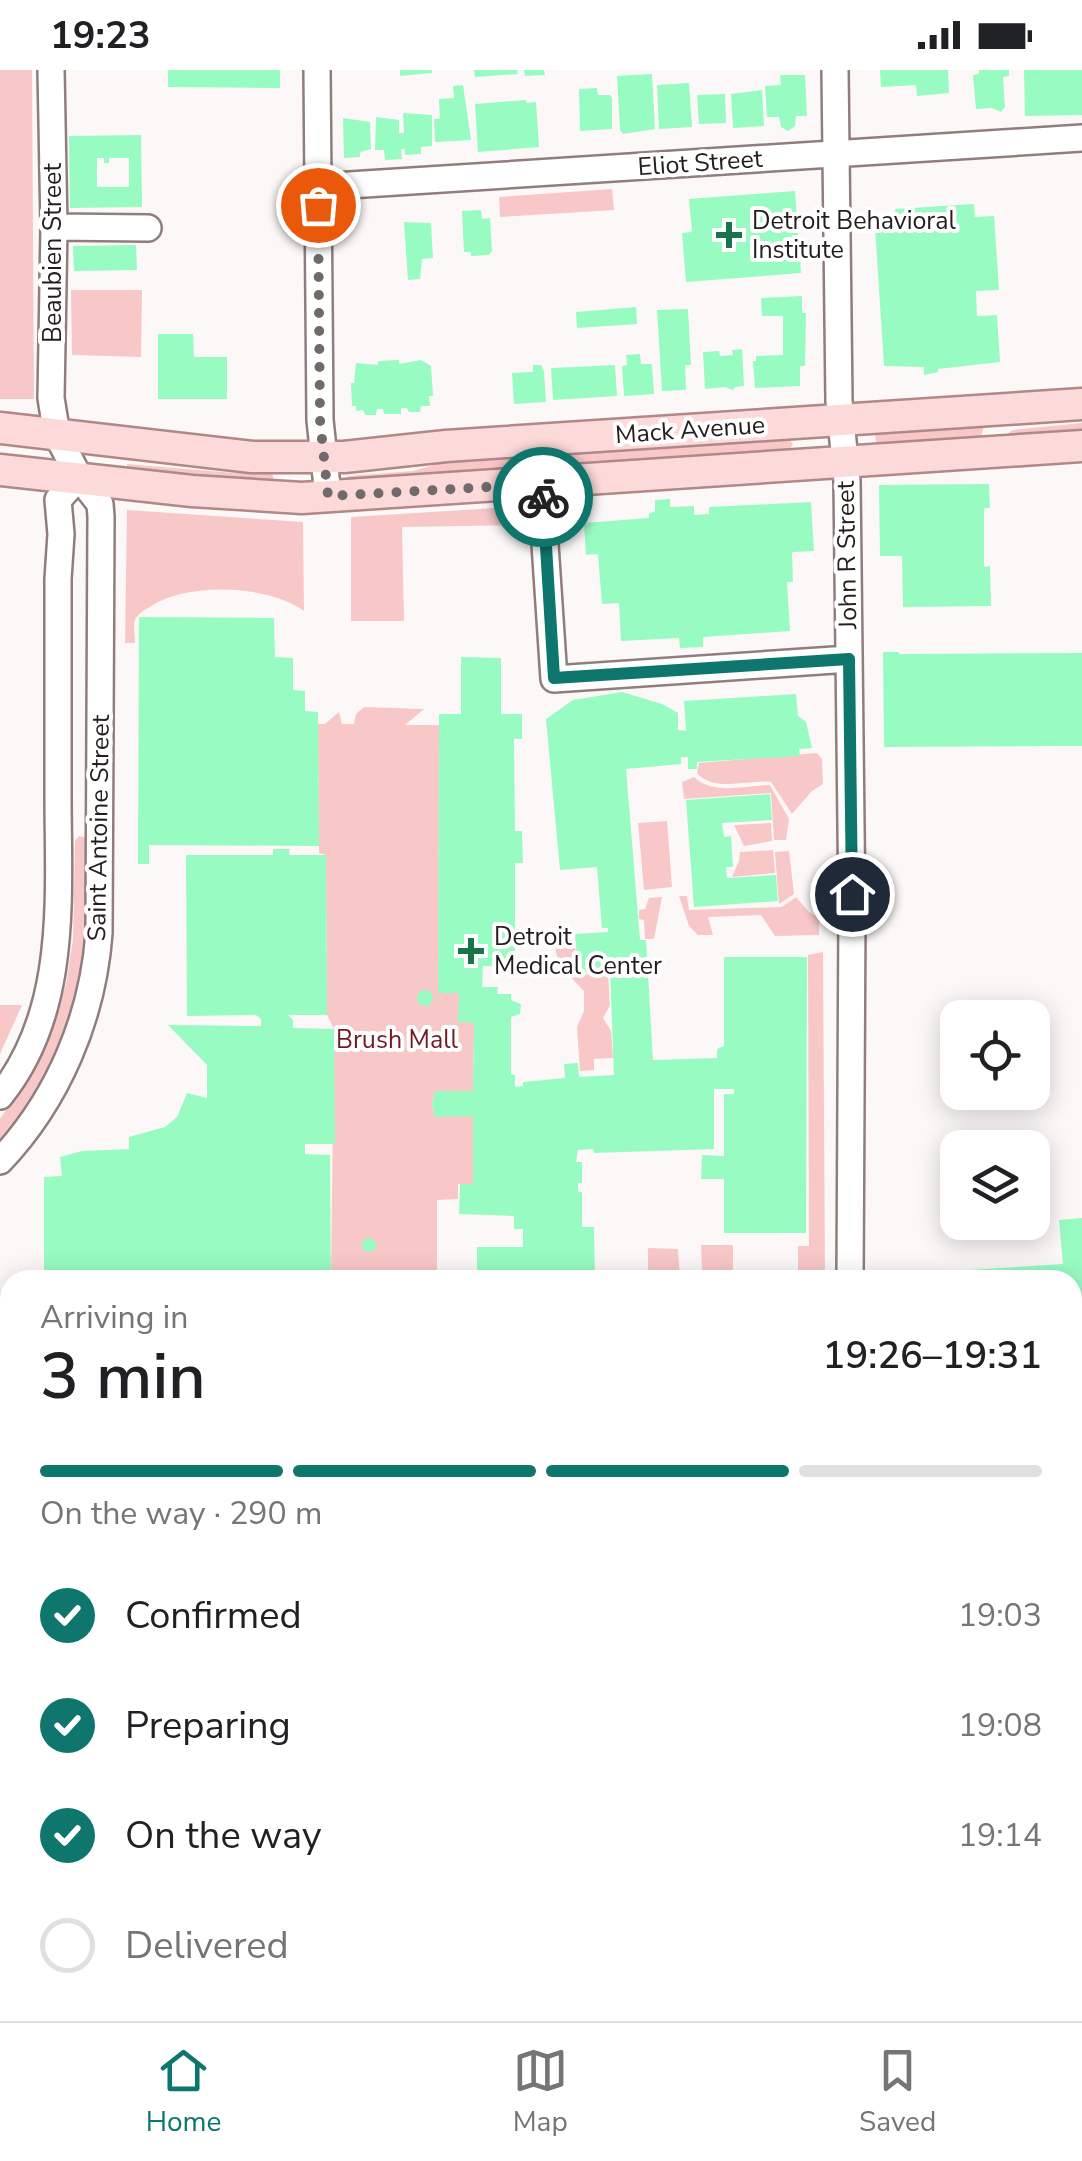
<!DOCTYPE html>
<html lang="en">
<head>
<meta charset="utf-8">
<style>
	:root { --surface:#fff; --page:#f2f2f2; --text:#202124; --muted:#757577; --line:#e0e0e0; --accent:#0f766e }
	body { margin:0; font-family:"Nunito Sans",sans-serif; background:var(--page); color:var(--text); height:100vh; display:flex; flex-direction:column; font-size:38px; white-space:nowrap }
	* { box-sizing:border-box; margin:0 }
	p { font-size:32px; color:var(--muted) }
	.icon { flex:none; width:55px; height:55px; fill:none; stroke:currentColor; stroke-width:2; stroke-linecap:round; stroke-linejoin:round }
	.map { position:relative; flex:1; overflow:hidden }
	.sheet { position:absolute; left:0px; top:1200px; width:1082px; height:752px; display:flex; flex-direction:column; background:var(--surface); border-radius:30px 30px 0 0; box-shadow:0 5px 25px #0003 }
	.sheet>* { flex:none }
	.controls { position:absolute; left:940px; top:930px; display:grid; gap:20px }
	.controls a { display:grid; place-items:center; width:110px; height:110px; border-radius:20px; background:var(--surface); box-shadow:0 5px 25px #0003; font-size:50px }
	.pin { position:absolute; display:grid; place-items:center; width:85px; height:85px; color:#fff; margin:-42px; border:5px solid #fff; border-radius:50%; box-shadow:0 2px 10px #0007 }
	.courier { position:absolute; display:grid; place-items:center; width:100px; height:100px; margin:-50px; border:8px solid #0f766e; border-radius:50%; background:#fff; color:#222; box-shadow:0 2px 12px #0007 }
	.overview em { font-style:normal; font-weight:600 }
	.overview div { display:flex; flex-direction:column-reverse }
	.overview { display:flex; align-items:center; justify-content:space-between; height:170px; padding:0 40px }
	h1 { font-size:65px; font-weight:600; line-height:75px }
	.bar { display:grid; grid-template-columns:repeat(4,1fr); gap:15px 10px; align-content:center; height:120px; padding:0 40px }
	.bar i { height:12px; border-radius:8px; background:var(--line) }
	.bar .active { background:var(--accent) }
	.bar p { grid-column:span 4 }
	ol { padding:0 40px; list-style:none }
	li { display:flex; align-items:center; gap:30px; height:110px }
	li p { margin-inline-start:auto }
	li .icon { padding:10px; border-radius:50%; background:var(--accent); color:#fff; stroke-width:4 }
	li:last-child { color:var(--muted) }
	li i { width:55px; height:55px; border:5px solid var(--line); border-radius:50% }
	.status { display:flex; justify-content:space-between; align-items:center; height:70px; padding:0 50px; background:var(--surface); direction:ltr }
	.status svg { height:28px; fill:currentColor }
	.tab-bar { display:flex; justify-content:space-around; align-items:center; height:140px; border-top:2px solid var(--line); background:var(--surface); font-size:28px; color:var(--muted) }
	.tab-bar a { display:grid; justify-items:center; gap:5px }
	.tab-bar .active { color:var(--accent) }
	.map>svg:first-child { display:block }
</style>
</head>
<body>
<div class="status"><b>19:23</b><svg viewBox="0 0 49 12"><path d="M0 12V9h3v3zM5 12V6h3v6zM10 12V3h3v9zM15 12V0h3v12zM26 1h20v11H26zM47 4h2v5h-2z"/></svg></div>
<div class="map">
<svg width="1082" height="1951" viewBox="0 0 1082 1951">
	<rect width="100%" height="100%" fill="#fcf8f8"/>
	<path fill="#f7c8c7" d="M 0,0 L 32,0 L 34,329 L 0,329 Z
		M 612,119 L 614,140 L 500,147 L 499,127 Z
		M 71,220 L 142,220 L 141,287 L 72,285 Z
		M 1082,353 L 1082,361 L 1008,364 L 1012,360 Z
		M 984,355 L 981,367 L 876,373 L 875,361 Z
		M 786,366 L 793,374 L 789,380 L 560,396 L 559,382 Z
		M 520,384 L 520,398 L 347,411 L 348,406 L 413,401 L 452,390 Z
		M 127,394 L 234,403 L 257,398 L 272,401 L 274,411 L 269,416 L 126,404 Z
		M 528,436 L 529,455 L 402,457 L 404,551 L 351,551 L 351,447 Z
		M 127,440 L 303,452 L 304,541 C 269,515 190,512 153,535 C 148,538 138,543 135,550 C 133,556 135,567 135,573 L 125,573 Z
		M 364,637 L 424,639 L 405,655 L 439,655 L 438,922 L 459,923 L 474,953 L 473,1021 L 435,1021 L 432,1034 L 435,1046 L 473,1046 L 473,1114 L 458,1114 L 458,1129 L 437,1130 L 437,1210 L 331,1210 L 334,959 L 327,945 L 326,785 L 319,783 L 319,776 L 318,654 L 325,654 L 339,642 L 342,654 L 354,654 L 356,644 Z
		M 817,683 L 822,689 L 823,714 L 812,721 L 792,744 L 771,712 C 749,709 714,723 697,703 L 699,693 Z
		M 694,707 C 715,726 745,715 770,715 L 789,749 L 786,770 L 774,770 L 771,723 L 684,729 L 682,712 Z
		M 667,751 L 672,817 L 644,820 L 638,753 Z
		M 771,753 L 772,771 L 744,776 L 734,755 Z
		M 79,766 L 88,768 C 90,892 80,972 0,1071 L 0,1049 L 39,989 L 66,915 L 73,869 L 75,771 Z
		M 773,780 L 775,803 L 732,807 L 739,791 L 740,782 Z
		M 789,781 L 794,824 L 779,834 L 775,782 Z
		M 679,826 L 687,826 L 689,840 L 782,837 L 796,827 L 809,842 L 819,848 L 819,865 L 775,866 L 761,845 L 708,847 L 713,865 L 698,865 L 689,856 Z
		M 662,827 L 654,869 L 645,869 L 644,850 L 639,849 L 639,840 L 645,839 L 649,828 Z
		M 553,861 L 561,861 L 562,872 L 575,873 L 577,905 L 608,903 L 610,935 L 603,948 L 611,961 L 613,988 L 594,989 L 594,1000 L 580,1001 L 577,957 L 584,941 L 584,921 L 558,894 Z
		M 823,882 L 825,1210 L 798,1210 L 798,1176 L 809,1176 L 808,885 Z
		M 0,935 L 22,935 L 0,984 Z
		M 701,1175 L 733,1175 L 733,1210 L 707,1210 L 702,1200 Z
		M 648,1178 L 678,1179 L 680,1210 L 648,1210 Z
		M 426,1943 L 514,1943 L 514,1948 L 426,1951 Z"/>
	<path fill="#98fbc2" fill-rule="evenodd" d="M 168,0 L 280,0 L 280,18 L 168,17 Z
		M 400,0 L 432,0 L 432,3 L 400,6 Z
		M 474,0 L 517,0 L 518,4 L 475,7 Z
		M 524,0 L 544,0 L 545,5 L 525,6 Z
		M 880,0 L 948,0 L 949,23 L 917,26 L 916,15 L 881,17 Z
		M 979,0 L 1009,0 L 1009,6 L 1003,7 L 1005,37 L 1001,42 L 992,38 L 976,39 L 973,5 L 979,4 Z
		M 1024,0 L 1082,0 L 1082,45 L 1025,46 Z
		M 652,4 L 655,59 L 623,64 L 620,60 L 617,6 Z
		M 780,5 L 805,5 L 807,46 L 796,46 L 795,56 L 788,61 L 781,57 L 779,47 L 767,47 L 765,16 L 781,15 Z
		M 689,13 L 692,57 L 659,59 L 657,15 Z
		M 463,15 L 471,70 L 435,72 L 434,49 L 440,49 L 439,29 L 454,28 L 453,16 Z
		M 597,18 L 598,25 L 610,25 L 612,28 L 612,59 L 580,61 L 579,19 Z
		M 762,20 L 764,56 L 733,58 L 731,24 Z
		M 725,24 L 726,53 L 699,54 L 697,25 Z
		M 526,30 L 526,33 L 536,32 L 539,77 L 478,82 L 475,34 Z
		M 403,43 L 432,45 L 432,76 L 421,77 L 421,84 L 405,85 L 405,79 L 401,79 L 402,89 L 385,90 L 384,80 L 375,80 L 376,47 L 399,50 L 399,63 L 404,63 Z
		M 343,48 L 370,52 L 371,79 L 360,82 L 360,87 L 344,88 Z
		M 141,65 L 142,137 L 70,138 L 69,66 ZM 97,88 L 104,88 L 104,93 L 109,93 L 109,88 L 129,88 L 129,117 L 97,117 Z
		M 795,121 L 801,203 L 686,212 L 682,163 L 692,162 L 689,129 Z
		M 974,134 L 975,147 L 994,146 L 999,220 L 976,221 L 977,246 L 997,245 L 1000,292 L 938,299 L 938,302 L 924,305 L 924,297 L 884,296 L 875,157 L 896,156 L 895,139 Z
		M 481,140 L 482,149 L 490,148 L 492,181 L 489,185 L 471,186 L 471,182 L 464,182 L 462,141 Z
		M 404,152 L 431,153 L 433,188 L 422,189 L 420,209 L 408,210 Z
		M 136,175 L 137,200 L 74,201 L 73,176 Z
		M 802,226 L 802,243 L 806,243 L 805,296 L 800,296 L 800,316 L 755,318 L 753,291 L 756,291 L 756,286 L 783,285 L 783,246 L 762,246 L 761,228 Z
		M 636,237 L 637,254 L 577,258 L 576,242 Z
		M 688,239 L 691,295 L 685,295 L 686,320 L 662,321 L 657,240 Z
		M 158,264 L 193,264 L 194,287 L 227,287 L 227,329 L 158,329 Z
		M 742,279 L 744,316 L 735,317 L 733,320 L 725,317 L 705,319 L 703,282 L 719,281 L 720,286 L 733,285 L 732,280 Z
		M 640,284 L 641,294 L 652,294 L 654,324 L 624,326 L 622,296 L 627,295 L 626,285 Z
		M 399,290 L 399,294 L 421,290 L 431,296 L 433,326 L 429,326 L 430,336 L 421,336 L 420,342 L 409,342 L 407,338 L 401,338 L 401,344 L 384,344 L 383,339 L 377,339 L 376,345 L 365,345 L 363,340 L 356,341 L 356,336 L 352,336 L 351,313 L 354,313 L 356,293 L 378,295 L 378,291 Z
		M 533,295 L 541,295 L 544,301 L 546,332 L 514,334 L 512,303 L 533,302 Z
		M 615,295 L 617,326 L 553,330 L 551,298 Z
		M 989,414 L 990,438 L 984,438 L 984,497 L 990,496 L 991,536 L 903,537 L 902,486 L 880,486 L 879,415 Z
		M 670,429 L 670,437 L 694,436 L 694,445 L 709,444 L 709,437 L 811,432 L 814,481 L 792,482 L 793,512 L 787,512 L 790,561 L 703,567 L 703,577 L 680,578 L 679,568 L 621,571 L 619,533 L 602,534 L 598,484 L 586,485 L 584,453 L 649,448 L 649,443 L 655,442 L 655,430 Z
		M 139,547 L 274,548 L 275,587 L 293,588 L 293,620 L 305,621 L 305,641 L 318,642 L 319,776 L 149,775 L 149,794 L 138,794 Z
		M 883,582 L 899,582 L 899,584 L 1082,583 L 1082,676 L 884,677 Z
		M 461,587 L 501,588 L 501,644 L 522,644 L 522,669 L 514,669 L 515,761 L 522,761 L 523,793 L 515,793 L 515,897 L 483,896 L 482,917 L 498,917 L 497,924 L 511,924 L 511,930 L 521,934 L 520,944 L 511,947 L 511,1004 L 515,1005 L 515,1017 L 523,1016 L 523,1012 L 565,1008 L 564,994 L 578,993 L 579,1007 L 614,1005 L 610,901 L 578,903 L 575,864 L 608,862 L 608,858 L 602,858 L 597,797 L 560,800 L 546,649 L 573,630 L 622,622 L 662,634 L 678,643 L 678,660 L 686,661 L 684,631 L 796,624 L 798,646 L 806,652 L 812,678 L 799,679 L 800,686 L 697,692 L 697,699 L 688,699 L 688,687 L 681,687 L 681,694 L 626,699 L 640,870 L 646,870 L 653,990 L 717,988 L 717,979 L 724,976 L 724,887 L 807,887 L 806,1163 L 724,1163 L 724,1109 L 701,1109 L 702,1085 L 724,1086 L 724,1024 L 734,1024 L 734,1019 L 714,1019 L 714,1079 L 594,1083 L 593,1079 L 578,1080 L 576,1092 L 582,1092 L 582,1113 L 578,1113 L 578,1122 L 582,1122 L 582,1157 L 594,1157 L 595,1210 L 477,1210 L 477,1177 L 523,1177 L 523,1159 L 514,1159 L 514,1146 L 459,1144 L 460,1114 L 473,1114 L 473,1046 L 435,1047 L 432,1034 L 435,1021 L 473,1021 L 474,953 L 458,952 L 459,923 L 438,923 L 439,644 L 461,644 Z
		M 770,724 L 772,750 L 722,753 L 724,767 L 731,766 L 733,797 L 726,797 L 727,808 L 776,805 L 778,831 L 694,837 L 686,730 Z
		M 273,779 L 290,779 L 289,785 L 326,785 L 327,945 L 288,945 L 293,950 L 293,958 L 334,959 L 335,1074 L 305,1074 L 305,1084 L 330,1085 L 331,1210 L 44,1210 L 44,1107 L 62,1106 L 60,1087 L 82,1081 L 129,1079 L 129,1067 L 165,1057 L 177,1047 L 187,1023 L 207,1028 L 207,995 L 168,955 L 261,956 L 261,949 L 256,945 L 187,946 L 186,785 L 273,785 Z
		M417 928a8 8 0 1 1 16 0a8 8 0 1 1-16 0Z
		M 1082,1148 L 1082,1235 L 1072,1236 L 1072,1210 L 954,1210 L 954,1201 L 1063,1194 L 1059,1150 Z
		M362 1175a7 7 0 1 1 14 0a7 7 0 1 1-14 0Z
		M 0,1343 L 6,1343 L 6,1349 L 10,1349 L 10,1603 L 0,1603 Z
		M 1072,1542 L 1075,1542 L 1077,1569 L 1072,1572 Z
		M 0,1776 L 10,1776 L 10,1909 L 0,1909 Z
		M 244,1942 L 297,1942 L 298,1949 L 245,1951 Z"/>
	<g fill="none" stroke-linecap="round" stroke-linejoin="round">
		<g stroke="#907e7d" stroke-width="30">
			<path id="minor" d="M 317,0 L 320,350 L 328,426
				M 835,0 L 839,331 L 847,411 L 852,842 L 850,1210
				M 318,117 L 1082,68
				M 54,157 L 148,158
				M 541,414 L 554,609 L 849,589
				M 0,1026 C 69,941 58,826 58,724 C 58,653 58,581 58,509 L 61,464 L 58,430 L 79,407
				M 0,1091 C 58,1030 93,947 99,863 L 101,447 L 100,434 L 79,407 L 57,365 L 51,328 L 54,157 L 51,0
				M 1072,1271 L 1082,1270
				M 1072,1304 L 1082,1303
				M 1072,1616 L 1082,1615
				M 1072,1927 L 1082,1926
				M 328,1942 L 328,1951
				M 768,1951 L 850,1942"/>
		</g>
		<g stroke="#b08888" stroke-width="35">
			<path id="major" d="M 0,358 L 252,387 L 344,387 L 446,376 L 1082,334
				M 0,400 L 192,421 L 302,428 L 1082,376"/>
		</g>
		<use href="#minor" stroke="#fff" stroke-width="25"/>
		<use href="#major" stroke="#fddada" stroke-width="30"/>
	</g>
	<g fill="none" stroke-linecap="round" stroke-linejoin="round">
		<path stroke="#706a6a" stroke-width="10" stroke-dasharray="0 18" d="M 318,135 L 320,350 L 328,426 L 542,414 L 543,427"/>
		<path stroke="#0f766e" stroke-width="12" d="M 543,427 L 554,608 L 849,589 L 852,824"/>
	</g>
	<g fill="#197449" stroke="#fff" stroke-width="4">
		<path d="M724 150h10v10h10v10h-10v10h-10v-10h-10v-10h10z"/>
		<path d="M466 866h10v10h10v10h-10v10h-10v-10h-10v-10h10z"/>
	</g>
	<g text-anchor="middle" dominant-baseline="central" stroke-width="8" stroke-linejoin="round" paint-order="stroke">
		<g font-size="25" fill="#241d1d" stroke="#fff">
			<text transform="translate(700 93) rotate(-4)">Eliot Street</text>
			<text transform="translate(53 183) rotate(-90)">Beaubien Street</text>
			<text transform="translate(690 360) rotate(-4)">Mack Avenue</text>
			<text transform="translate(847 485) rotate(-91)">John R Street</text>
			<text transform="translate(99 758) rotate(-89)">Saint Antoine Street</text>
		</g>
		<g font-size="25" fill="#241d1d" stroke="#fff" text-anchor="start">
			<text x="752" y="151">Detroit Behavioral<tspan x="752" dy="29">Institute</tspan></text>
			<text x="494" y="867">Detroit<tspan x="494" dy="29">Medical Center</tspan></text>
		</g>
		<g font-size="25" fill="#731925" stroke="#fff">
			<text x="397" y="970">Brush Mall</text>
		</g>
	</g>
</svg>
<div class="controls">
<a><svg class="icon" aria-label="locate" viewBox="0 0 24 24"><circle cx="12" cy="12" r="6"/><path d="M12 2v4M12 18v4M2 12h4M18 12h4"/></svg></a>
<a><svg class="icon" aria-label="layers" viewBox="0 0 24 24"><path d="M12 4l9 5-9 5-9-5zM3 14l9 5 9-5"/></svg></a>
</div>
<div class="pin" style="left:318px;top:135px;background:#ea580c"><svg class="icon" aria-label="bag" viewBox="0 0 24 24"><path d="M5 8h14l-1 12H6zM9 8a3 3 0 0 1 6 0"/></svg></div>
<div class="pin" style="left:852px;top:824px;background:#1f2937"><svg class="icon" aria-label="home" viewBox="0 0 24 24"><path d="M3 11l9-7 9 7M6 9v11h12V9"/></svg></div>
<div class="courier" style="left:543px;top:427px"><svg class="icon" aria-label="bike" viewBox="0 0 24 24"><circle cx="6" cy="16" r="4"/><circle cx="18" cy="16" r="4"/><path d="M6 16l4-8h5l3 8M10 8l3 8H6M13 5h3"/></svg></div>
<section class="sheet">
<div class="overview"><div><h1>3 min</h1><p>Arriving in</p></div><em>19:26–19:31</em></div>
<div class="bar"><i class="active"></i><i class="active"></i><i class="active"></i><i></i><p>On the way · 290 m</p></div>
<ol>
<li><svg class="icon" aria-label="check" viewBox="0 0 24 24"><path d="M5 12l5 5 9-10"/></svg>Confirmed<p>19:03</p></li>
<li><svg class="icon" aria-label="check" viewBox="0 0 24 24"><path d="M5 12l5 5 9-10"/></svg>Preparing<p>19:08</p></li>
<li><svg class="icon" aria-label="check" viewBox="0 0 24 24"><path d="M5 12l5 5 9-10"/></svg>On the way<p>19:14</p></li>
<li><i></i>Delivered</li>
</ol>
</section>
</div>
<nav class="tab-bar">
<a class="active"><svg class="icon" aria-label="home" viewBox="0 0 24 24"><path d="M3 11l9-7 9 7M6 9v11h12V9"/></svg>Home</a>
<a><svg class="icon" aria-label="map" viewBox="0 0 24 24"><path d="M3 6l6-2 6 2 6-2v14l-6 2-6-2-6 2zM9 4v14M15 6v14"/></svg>Map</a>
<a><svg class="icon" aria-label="saved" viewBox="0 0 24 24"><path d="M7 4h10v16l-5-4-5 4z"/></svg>Saved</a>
</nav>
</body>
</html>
